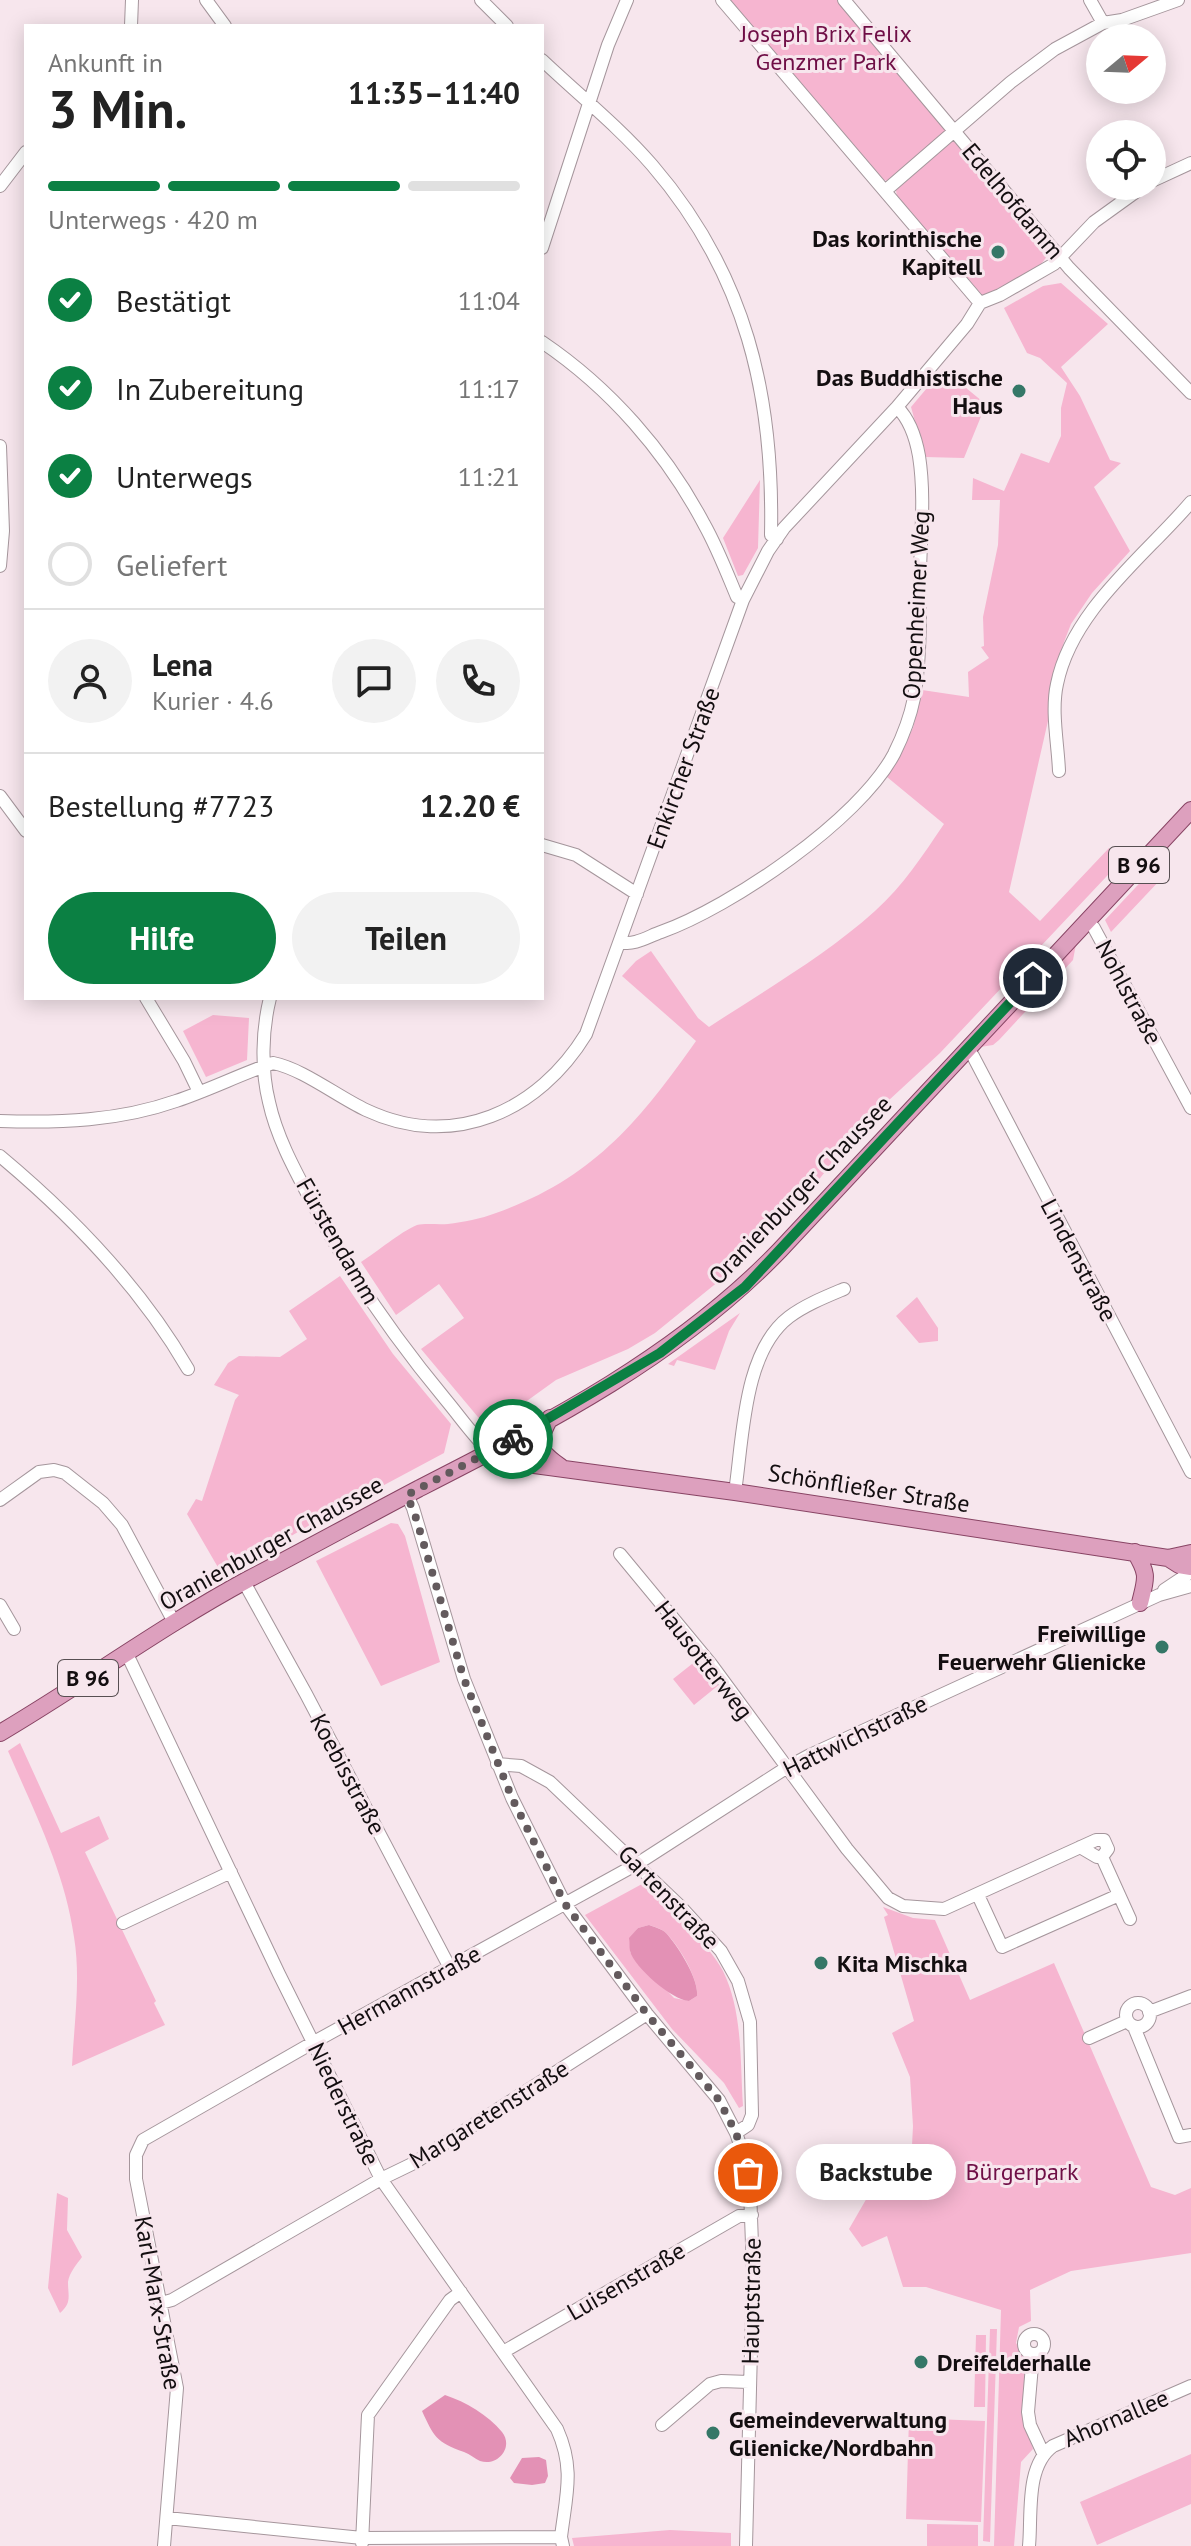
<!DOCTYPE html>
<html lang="de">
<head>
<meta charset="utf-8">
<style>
	:root { --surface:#fff; --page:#f2f2f2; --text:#222; --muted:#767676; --line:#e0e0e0; --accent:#0b8043 }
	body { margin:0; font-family:"PT Sans",sans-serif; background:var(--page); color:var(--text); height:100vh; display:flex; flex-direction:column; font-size:30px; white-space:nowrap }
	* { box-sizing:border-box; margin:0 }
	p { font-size:26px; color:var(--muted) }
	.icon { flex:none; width:44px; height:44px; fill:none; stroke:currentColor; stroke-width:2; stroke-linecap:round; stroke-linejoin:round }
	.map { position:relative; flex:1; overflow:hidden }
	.drawer { position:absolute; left:24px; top:24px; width:520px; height:976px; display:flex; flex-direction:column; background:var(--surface); border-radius:0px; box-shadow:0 4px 20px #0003 }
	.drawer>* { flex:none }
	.needle { width:52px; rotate:71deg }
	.tools { position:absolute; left:1086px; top:24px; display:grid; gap:16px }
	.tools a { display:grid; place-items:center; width:80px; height:80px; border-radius:50%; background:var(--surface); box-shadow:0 4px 20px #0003; font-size:40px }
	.pin { position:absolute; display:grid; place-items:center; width:68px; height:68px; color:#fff; margin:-34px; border:4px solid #fff; border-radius:50%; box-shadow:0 2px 8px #0007 }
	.courier { position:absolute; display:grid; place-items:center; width:80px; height:80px; margin:-40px; border:6px solid #0b8043; border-radius:50%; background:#fff; color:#222; box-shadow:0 2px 10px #0007 }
	.bubble { position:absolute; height:56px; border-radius:28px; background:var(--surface); box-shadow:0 4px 20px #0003; font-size:26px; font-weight:700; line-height:56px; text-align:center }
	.overview em { font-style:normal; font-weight:700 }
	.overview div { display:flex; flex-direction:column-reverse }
	.overview { display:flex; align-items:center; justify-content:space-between; height:136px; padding:0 24px }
	h1 { font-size:52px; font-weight:700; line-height:60px }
	.bar { display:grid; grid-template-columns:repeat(4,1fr); gap:12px 8px; align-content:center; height:96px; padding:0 24px }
	.bar i { height:10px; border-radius:6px; background:var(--line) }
	.bar .on { background:var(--accent) }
	.bar p { grid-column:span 4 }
	.line { display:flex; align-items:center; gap:20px; padding:0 24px; border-top:2px solid var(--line) }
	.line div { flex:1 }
	.round { display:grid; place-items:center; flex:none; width:84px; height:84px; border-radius:42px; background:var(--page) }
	ol { padding:0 24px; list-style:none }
	li { display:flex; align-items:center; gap:24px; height:88px }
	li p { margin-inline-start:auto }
	li .icon { padding:8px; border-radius:50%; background:var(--accent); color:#fff; stroke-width:4 }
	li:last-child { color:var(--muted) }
	li i { width:44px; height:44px; border:4px solid var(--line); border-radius:50% }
	.button { display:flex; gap:16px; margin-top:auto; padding:16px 24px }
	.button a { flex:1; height:92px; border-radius:48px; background:var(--accent); color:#fff; font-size:32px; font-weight:700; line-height:92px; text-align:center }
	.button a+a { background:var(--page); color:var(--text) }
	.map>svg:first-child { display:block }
</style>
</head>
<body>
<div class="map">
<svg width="1191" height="2546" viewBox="0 0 1191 2546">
	<rect width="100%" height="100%" fill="#f7e6ed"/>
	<path fill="#f6b5d0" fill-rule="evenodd" d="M 730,0 L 842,0 L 945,123 L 946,132 L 888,181 L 884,180 Z
		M 955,139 L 1049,251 C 1044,271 1002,290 983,296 L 897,197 L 896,190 Z
		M 1061,283 L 1108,324 L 1061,367 L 1080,396 L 1110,460 L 1121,463 L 1094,487 L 1130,551 L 1092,593 L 1071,624 L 1064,642 L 1057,665 L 1053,699 L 1009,892 L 1040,921 L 1109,848 L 1122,860 L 940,1053 L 862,1125 L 817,1182 L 735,1268 L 655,1333 L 628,1349 L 556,1380 L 488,1429 L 421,1349 L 464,1318 L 439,1284 L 396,1315 L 361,1262 C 377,1252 400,1232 417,1225 C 426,1223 438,1225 448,1224 C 463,1222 481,1219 496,1213 C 592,1179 639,1122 696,1041 L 622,976 L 636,961 L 651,951 L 698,1018 L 709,1027 C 765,990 825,956 875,911 C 903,886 923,855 944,824 L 887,777 L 913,728 L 922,690 L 969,697 L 968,672 L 989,658 L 981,647 L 984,646 L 983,617 L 998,545 L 1000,500 L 972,500 L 973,478 L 1004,491 L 1021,453 L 1049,463 L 1061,436 L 1061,408 L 1067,383 L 1040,358 L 1027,353 L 1004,308 L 1043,286 Z
		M 943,369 L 988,406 L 992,417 L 982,414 L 964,458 L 925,457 L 911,407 Z
		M 760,480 L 758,548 L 743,575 L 738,576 L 723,538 Z
		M 1151,871 L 1161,879 L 1111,932 L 1105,920 Z
		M 1077,939 L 1073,960 L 999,1040 L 993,1045 L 980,1047 Z
		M 213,1015 L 249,1018 L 247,1060 L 206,1077 L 183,1031 Z
		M 340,1276 L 393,1354 L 451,1424 L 444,1453 L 315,1522 L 223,1576 L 187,1514 L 196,1499 L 202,1501 L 235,1400 L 239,1395 L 214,1385 L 228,1363 L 239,1356 L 280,1357 L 307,1339 L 289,1311 Z
		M 917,1297 L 938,1328 L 938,1341 L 919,1343 L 896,1316 Z
		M 740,1313 L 729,1331 L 715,1370 L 677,1360 L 674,1366 L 668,1364 Z
		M 391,1523 L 398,1524 L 405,1536 L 440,1662 L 381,1686 L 316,1561 Z
		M 697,1660 L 720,1684 L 694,1705 L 673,1679 Z
		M 20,1743 L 61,1833 L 99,1816 L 109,1839 L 85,1852 L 156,2001 L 154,2003 L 165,2025 L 72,2066 C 74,2024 81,1979 74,1937 C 65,1872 34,1811 8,1751 Z
		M 642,1884 C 665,1907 709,1943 723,1971 C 743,2012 740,2062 743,2106 L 739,2108 L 724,2083 L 672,2029 L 585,1915 ZM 649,1925 C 655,1927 662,1929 666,1933 C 679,1946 699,1979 697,1996 L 689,2001 L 674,1998 L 630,1952 L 630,1938 L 638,1928 Z
		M 883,1907 L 913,1918 L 935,1920 L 970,2000 L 1054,1963 L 1151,2187 L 1175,2195 L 1191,2188 L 1191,2253 L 1071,2271 L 1030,2290 L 1031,2321 L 1019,2327 L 1016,2343 L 1026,2359 L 1024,2420 L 1033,2449 L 1021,2462 L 1014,2546 L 994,2546 L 1001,2310 L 926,2287 L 903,2287 L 887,2236 L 862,2247 L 849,2229 L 879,2177 L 890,2184 L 911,2165 L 913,2126 L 910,2077 L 892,2033 L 914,2021 L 884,1917 L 888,1915 Z
		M 57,2193 L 68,2198 L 67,2230 L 82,2257 C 77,2264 69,2273 68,2282 C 68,2296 72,2303 60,2313 L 48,2288 Z
		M 990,2329 L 997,2329 L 990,2542 L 983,2541 Z
		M 976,2335 L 986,2335 L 985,2407 L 974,2407 Z
		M 909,2418 L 985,2421 L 981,2522 L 906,2519 Z
		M 1191,2454 L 1191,2504 L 1097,2545 L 1080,2502 Z
		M 927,2524 L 978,2525 L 978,2546 L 927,2546 Z
		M 670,2530 L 731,2533 L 731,2546 L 574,2546 L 572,2538 Z"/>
	<path fill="#e391b5" d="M 649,1925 C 654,1927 662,1929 666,1933 C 678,1946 699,1979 697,1996 L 689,2001 C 672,2000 634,1967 630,1951 C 629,1947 630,1942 629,1938 L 638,1928 Z
		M 445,2395 C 466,2402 488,2415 502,2432 C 514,2447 498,2467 480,2461 C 475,2459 470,2454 464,2452 C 436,2442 434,2437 422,2411 Z
		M 539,2457 L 546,2460 L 548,2476 L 545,2483 L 532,2485 L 514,2483 L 510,2478 L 522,2458 Z"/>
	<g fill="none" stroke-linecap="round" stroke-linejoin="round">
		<g stroke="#a5969c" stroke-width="14">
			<path id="minor" d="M 206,0 L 225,26
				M 481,0 L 507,26
				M 722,0 L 980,303
				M 844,0 L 1069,268 L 1191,393
				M 1090,0 L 1103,23
				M 131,26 L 132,0
				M 542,60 C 579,95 619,127 652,165 C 746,274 774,395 771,535 L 777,539
				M 1152,181 L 1191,163
				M 0,186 L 26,152
				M 885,191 L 1011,82 L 1055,49 L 1103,23 L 1122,20 L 1178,0
				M 542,248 L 608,45 L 627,0
				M 542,342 C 610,388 666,452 704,524 C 717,547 727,573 737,597 L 743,600
				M 0,446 L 3,531 L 0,566
				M 1059,771 C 1058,744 1051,711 1057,684 C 1072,610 1145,556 1191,502
				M 0,796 L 26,831
				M 542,845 L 576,855 L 637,894
				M 1087,920 L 1094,928 L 1191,1108
				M 621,942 C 634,946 649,936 661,932 C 731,907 859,820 894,754 C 903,736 910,718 914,698 C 921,657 920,612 920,571 C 921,533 925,494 919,456 C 916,439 910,420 897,407
				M 146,998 L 184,1061 L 199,1092
				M 270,998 C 262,1030 261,1070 269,1102 C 277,1139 297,1174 315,1208 C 352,1277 397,1341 446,1400 C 461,1418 473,1436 490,1452
				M 966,1049 L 973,1056 L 1191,1472
				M 0,1121 C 60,1123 119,1121 176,1101 C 209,1090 241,1074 273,1063 C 303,1069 338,1097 366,1110 C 453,1151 539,1111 586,1034 L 743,600 L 768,551 L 784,528 L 897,407 L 967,324 L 980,303 L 1000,295 L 1054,264 L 1094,222 L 1144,186
				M 0,1156 C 73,1217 140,1286 188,1369
				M 735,1492 C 743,1439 743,1352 789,1317 C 805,1305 825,1297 844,1289
				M 407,1495 L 413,1508 L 464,1679 L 512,1798 L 565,1904 L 647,2014 L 719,2100 L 736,2133 L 743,2153 L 750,2190 L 753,2271 L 746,2546
				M 0,1500 L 39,1472 L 54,1470 L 65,1473 L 103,1503 L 122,1525 L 175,1624
				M 620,1554 L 711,1664 L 847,1849 L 888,1898 L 903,1906 L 944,1909 L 1096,1840 L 1104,1840 L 1108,1849 L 1102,1857 L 1097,1857 L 1080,1847
				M 244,1582 L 306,1694 L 450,1968
				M 1164,1590 L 1191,1572
				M 0,1605 L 14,1629
				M 127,1654 L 279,1974 L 381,2179 L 557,2429 C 575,2469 566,2495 561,2537 L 563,2546
				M 497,1764 L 521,1766 L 550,1782 L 680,1906 L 721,1951 L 738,1981 L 750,2022 L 752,2115 L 748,2125 L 736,2133
				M 1102,1857 L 1130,1919
				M 978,1895 L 1002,1947 L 1119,1895
				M 123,1923 L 231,1872
				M1126 2015a12 12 0 1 1 24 0a12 12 0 1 1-24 0Z
				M 1149,2012 L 1191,1996
				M 1134,2027 L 1179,2137 L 1191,2135
				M 1089,2038 L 1127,2021
				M 161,2303 L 172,2300 L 381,2179 L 414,2163 L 647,2014
				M1024 2344a10 10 0 1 1 20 0a10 10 0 1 1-20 0Z
				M 503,2352 L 739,2216 L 752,2215
				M 1033,2354 L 1028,2412 L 1030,2425 L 1043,2453
				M 662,2425 L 710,2384 L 721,2381 L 749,2382
				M 167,2518 L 362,2538 L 561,2537
				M 362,2543 L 368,2415 L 450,2300 L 461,2292
				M 164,2546 L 177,2388 L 136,2179 L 136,2155 L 143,2140 L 314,2042 L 637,1864 L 786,1768 L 810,1755 L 1159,1595 L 1191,1586
				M 1029,2546 C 1032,2515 1025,2466 1053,2446 L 1191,2386"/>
		</g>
		<g stroke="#884464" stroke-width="18">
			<path id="major" d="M 550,1418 C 536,1444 536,1450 561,1467
				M 490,1452 L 501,1459 L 527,1464 L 735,1492 L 1168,1558 L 1191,1553
				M 1135,1552 C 1149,1575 1146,1578 1140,1603
				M 1168,1558 L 1179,1565 L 1191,1567
				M 0,1733 C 83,1684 162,1626 247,1580 C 305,1550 361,1519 418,1489 C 549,1422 677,1357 780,1250 L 1191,810"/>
		</g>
		<use href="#minor" stroke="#fff" stroke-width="12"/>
		<use href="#major" stroke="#dda0be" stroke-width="16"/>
	</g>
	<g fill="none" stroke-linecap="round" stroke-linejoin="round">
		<path stroke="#635a5d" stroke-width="8" stroke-dasharray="0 14.4" d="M 513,1439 L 407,1495 L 416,1518 L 464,1679 L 512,1798 L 565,1904 L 647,2014 L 719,2100 L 736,2133 L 748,2173"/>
		<path stroke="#0b8043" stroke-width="10" d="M 513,1439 L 660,1353 L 745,1287 L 1033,978"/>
	</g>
	<g fill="#357767" stroke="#f7e6ed" stroke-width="3">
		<circle cx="998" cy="252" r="8"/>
		<circle cx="1019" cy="391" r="8"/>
		<circle cx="1162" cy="1647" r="8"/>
		<circle cx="821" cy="1963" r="8"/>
		<circle cx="921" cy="2362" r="8"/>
		<circle cx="713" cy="2433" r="8"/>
	</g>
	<g text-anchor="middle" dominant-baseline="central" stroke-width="6" stroke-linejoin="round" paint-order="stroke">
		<g fill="#f7e6ed" stroke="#574f52" stroke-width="2">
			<rect x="1109" y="847" width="60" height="36" rx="6"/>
			<rect x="58" y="1660" width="60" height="36" rx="6"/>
		</g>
		<g font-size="22" font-weight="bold" fill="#130e10">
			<text x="1139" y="865">B 96</text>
			<text x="88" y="1678">B 96</text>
		</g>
		<g font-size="24" fill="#6f0e46" stroke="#f7e6ed">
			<text x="826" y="33">Joseph Brix Felix<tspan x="826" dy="28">Genzmer Park</tspan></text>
			<text x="1022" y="2171">Bürgerpark</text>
		</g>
		<g font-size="24" fill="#130e10" stroke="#f7e6ed">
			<text transform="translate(1013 201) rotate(50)">Edelhofdamm</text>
			<text transform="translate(916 605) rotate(-87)">Oppenheimer Weg</text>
			<text transform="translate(683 768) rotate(-70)">Enkircher Straße</text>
			<text transform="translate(1129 992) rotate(62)">Nohlstraße</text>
			<text transform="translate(800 1190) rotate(-46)">Oranienburger Chaussee</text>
			<text transform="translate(338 1241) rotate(60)">Fürstendamm</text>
			<text transform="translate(1079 1260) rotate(62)">Lindenstraße</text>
			<text transform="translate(869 1488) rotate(9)">Schönfließer Straße</text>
			<text transform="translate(271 1543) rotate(-29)">Oranienburger Chaussee</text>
			<text transform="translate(704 1660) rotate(52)">Hausotterweg</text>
			<text transform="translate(855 1736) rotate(-26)">Hattwichstraße</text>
			<text transform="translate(348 1774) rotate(62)">Koebisstraße</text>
			<text transform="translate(669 1897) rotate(46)">Gartenstraße</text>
			<text transform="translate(409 1990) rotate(-29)">Hermannstraße</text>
			<text transform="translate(344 2104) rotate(64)">Niederstraße</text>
			<text transform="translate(489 2114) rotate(-32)">Margaretenstraße</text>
			<text transform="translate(626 2281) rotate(-30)">Luisenstraße</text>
			<text transform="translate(751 2301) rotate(-89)">Hauptstraße</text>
			<text transform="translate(158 2303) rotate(80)">Karl-Marx-Straße</text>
			<text transform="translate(1116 2418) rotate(-23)">Ahornallee</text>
		</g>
		<g font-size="24" font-weight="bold" fill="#130e10" stroke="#f7e6ed" text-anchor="end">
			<text x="982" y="238">Das korinthische<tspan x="982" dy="28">Kapitell</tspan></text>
			<text x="1003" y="377">Das Buddhistische<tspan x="1003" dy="28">Haus</tspan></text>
			<text x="1146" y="1633">Freiwillige<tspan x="1146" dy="28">Feuerwehr Glienicke</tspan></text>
			<text x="837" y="1963" text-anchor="start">Kita Mischka</text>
			<text x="937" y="2362" text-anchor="start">Dreifelderhalle</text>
			<text x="729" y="2419" text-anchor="start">Gemeindeverwaltung<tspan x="729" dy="28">Glienicke/Nordbahn</tspan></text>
		</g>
	</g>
</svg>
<div class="tools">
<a><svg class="needle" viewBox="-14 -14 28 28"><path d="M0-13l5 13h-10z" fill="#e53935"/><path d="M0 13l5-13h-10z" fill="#767676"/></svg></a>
<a><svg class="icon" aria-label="locate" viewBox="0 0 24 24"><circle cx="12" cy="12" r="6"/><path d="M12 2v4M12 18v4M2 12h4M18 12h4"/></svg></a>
</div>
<div class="pin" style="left:748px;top:2173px;background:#ea580c"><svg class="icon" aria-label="bag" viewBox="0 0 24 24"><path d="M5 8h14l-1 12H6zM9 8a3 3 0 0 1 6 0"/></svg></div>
<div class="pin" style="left:1033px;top:978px;background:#1f2937"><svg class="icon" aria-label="home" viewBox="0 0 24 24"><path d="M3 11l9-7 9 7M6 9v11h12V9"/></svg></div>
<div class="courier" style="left:513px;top:1439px"><svg class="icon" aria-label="bike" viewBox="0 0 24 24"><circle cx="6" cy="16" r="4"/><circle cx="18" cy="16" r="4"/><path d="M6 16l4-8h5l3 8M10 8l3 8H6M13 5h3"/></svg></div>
<div class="bubble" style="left:796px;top:2144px;width:160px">Backstube</div>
<section class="drawer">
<div class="overview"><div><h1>3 Min.</h1><p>Ankunft in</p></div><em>11:35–11:40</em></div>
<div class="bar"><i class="on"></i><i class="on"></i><i class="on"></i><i></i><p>Unterwegs · 420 m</p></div>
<ol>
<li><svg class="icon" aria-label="check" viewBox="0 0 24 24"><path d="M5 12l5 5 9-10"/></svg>Bestätigt<p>11:04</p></li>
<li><svg class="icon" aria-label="check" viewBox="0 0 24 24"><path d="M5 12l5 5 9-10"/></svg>In Zubereitung<p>11:17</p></li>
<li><svg class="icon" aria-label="check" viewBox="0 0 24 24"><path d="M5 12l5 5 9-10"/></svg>Unterwegs<p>11:21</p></li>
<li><i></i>Geliefert</li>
</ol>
<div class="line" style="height:144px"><a class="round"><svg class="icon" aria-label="person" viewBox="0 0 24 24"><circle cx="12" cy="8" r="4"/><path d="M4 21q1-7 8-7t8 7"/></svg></a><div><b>Lena</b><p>Kurier · 4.6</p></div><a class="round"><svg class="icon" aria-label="chat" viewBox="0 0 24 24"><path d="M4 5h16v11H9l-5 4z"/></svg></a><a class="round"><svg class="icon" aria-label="phone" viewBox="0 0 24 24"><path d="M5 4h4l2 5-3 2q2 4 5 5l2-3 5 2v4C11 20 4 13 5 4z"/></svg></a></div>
<div class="line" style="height:104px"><div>Bestellung #7723</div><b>12.20 €</b></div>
<div class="button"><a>Hilfe</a><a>Teilen</a></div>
</section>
</div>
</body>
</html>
